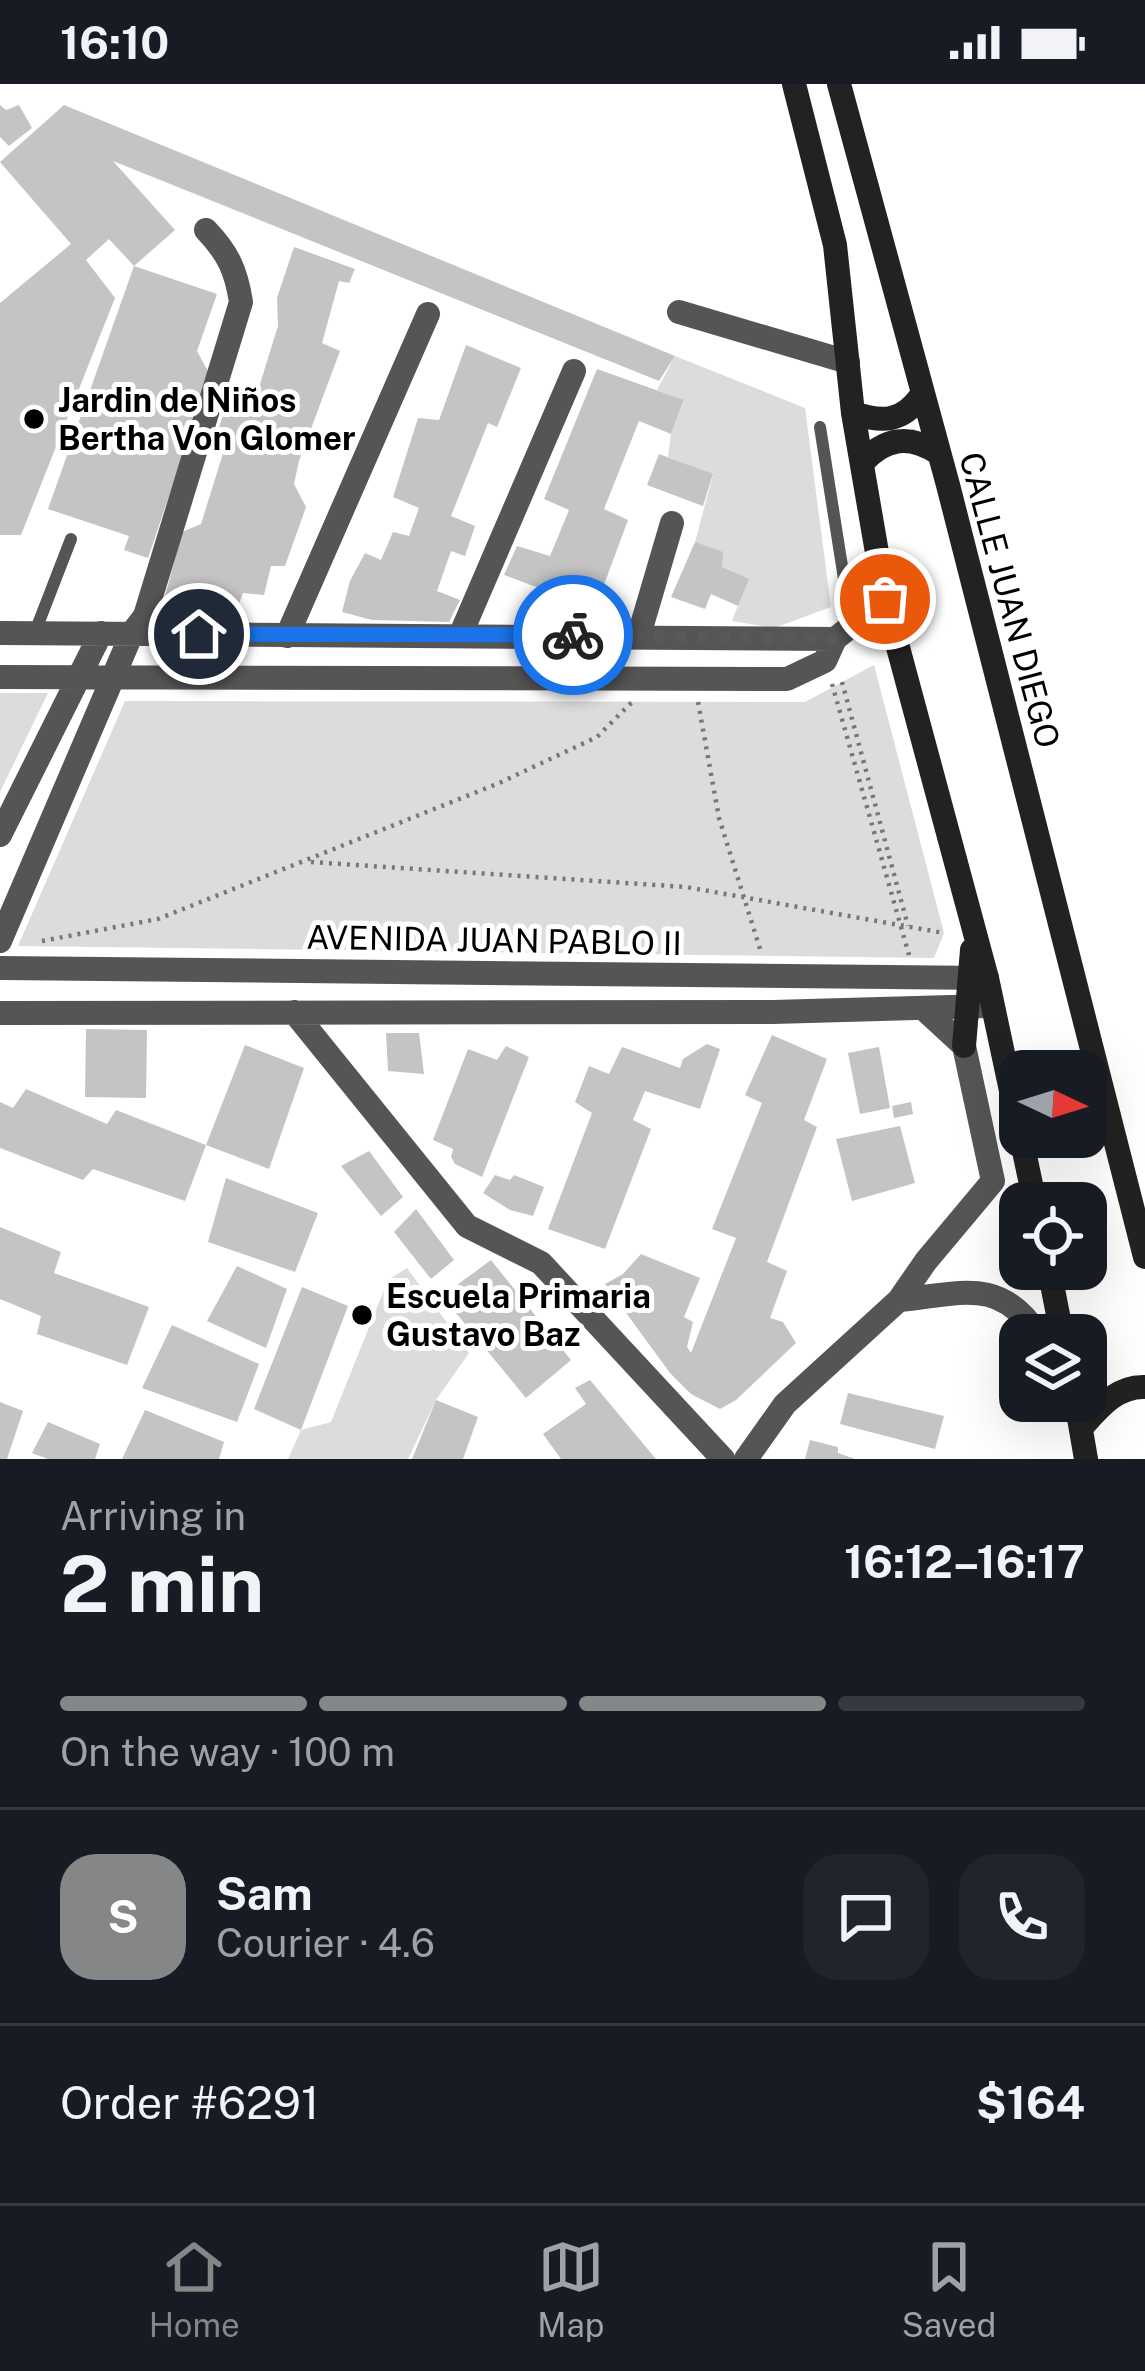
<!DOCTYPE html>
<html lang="en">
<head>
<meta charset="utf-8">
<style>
	:root { --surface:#171b24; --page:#20242c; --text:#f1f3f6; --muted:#9ea1a6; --line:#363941; --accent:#858687 }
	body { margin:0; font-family:"Public Sans",sans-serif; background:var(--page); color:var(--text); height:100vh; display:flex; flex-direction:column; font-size:45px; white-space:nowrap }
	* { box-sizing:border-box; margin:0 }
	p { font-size:39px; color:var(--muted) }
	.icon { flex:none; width:66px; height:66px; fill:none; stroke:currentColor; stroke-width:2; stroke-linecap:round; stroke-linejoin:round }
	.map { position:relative; height:1375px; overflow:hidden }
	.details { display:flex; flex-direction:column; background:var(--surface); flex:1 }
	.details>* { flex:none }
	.needle { width:78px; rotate:94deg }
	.tools { position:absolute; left:999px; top:966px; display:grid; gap:24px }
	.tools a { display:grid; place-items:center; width:108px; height:108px; border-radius:24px; background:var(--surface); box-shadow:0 12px 48px #0002; font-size:60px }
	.pin { position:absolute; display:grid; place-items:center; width:102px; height:102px; color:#fff; margin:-51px; border:6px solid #fff; border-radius:50%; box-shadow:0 3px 12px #0007 }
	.courier { position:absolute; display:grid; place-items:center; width:120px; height:120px; margin:-60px; border:9px solid #1a73e8; border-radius:50%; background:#fff; color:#222; box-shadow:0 3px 15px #0007 }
	.headline em { font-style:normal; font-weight:700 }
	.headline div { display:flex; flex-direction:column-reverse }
	.headline { display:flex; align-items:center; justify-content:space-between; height:204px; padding:0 60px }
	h1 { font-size:78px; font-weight:700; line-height:90px }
	.bar { display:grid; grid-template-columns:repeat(4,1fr); gap:18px 12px; align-content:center; height:144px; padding:0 60px }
	.bar i { height:15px; border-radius:9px; background:var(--line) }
	.bar .on { background:var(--accent) }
	.bar p { grid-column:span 4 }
	.line { display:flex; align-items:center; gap:30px; padding:0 60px; border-top:3px solid var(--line) }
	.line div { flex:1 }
	.round { display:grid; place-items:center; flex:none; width:126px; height:126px; border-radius:36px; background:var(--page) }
	.status { display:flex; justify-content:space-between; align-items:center; height:84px; padding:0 60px; background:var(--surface); direction:ltr }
	.status svg { height:33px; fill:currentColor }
	.dock { display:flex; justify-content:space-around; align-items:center; height:168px; border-top:3px solid var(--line); background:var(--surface); font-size:33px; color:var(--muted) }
	.dock a { display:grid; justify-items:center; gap:6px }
	.dock .on { color:var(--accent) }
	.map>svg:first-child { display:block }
</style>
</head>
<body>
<div class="status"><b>16:10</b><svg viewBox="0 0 49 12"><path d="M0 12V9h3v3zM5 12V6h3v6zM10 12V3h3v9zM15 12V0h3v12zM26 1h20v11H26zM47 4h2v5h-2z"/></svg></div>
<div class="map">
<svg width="1145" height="1375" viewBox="0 0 1145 1375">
	<rect width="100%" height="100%" fill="#fff"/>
	<path fill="#dcdcdc" d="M 675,272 L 805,324 L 831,523 L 774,544 L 732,537 L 748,495 L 722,483 L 695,458 L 713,391 L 668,373 L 671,350 L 684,317 L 657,306 Z
		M 874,581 L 944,849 L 934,874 L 18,862 L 125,617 L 805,618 Z
		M 0,609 L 48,609 L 0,708 Z
		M 407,1184 L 469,1269 L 436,1316 L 408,1375 L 288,1375 L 301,1346 L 331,1338 L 388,1196 Z"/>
	<path fill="#c4c4c4" d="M 0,21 L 6,26 L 19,21 L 32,44 L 9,62 L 0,53 Z
		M 64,21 L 675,272 L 659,297 L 113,77 L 175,146 L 134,182 L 109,155 L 86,176 L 115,214 L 21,451 L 0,451 L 0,219 L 71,160 L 0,78 Z
		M 294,163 L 355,185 L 349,199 L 339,197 L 322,259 L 340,267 L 299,377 L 294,400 L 306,423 L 285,482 L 271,482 L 264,511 L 243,509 L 236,528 L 162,524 L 182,448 L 201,440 L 225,363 L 215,355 L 226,322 L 251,329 L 278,242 L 277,214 Z
		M 134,182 L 217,210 L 197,267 L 210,291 L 148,474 L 124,466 L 129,452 L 48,425 Z
		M 466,261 L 521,284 L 497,343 L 488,339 L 451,432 L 475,442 L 465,472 L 451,467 L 437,507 L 460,516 L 449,538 L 372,536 L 342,528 L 350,497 L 365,469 L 381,476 L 393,448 L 409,452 L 419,424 L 393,413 L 418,334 L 439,336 Z
		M 597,285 L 684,316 L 671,350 L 639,337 L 604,425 L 628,436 L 595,525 L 504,491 L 517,462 L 550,472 L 569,426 L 544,415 Z
		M 659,370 L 713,390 L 703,422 L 647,401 Z
		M 695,458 L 723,468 L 722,483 L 749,495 L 738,522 L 711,510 L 705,525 L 671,513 Z
		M 86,945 L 147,946 L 146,1014 L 85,1013 Z
		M 386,949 L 419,949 L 424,990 L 388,987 Z
		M 772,951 L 827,975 L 804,1036 L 817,1043 L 767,1178 L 787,1187 L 770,1234 L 783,1238 L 796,1259 L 736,1316 L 720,1325 L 691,1310 L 670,1289 L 605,1200 L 623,1190 L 641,1170 L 700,1194 L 684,1233 L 693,1238 L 687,1263 L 691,1269 L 736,1154 L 712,1145 L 762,1019 L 745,1011 Z
		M 707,960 L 720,965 L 700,1025 L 645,1007 L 633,1036 L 651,1045 L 605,1165 L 548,1145 L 592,1029 L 575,1018 L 589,982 L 609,990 L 622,963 L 680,984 L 683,975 Z
		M 245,961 L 304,984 L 269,1085 L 206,1061 Z
		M 506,962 L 529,973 L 482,1093 L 455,1080 L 451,1073 L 453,1065 L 433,1056 L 468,965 L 497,976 Z
		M 879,963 L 890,1024 L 860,1030 L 848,969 Z
		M 26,1005 L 107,1040 L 116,1026 L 206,1061 L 185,1117 L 93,1085 L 83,1096 L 0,1064 L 0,1018 L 13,1024 Z
		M 911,1018 L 913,1030 L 894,1034 L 892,1022 Z
		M 900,1042 L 915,1099 L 852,1117 L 836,1055 Z
		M 369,1067 L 403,1113 L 381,1132 L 341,1082 Z
		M 495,1091 L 510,1096 L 514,1091 L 544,1103 L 533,1132 L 510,1126 L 483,1109 Z
		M 226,1094 L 318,1129 L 295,1188 L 208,1158 Z
		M 416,1125 L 454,1176 L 431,1195 L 394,1148 Z
		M 0,1143 L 61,1168 L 54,1189 L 149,1223 L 127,1281 L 37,1250 L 41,1232 L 0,1215 Z
		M 491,1176 L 571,1276 L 526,1314 L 442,1212 Z
		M 237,1182 L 287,1205 L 266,1264 L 207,1237 Z
		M 302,1203 L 348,1222 L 301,1346 L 254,1325 Z
		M 172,1241 L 259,1280 L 237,1338 L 142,1304 Z
		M 590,1296 L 656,1375 L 561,1375 L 543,1350 L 586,1320 L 575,1304 Z
		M 848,1309 L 944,1332 L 935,1365 L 840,1340 Z
		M 436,1316 L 478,1333 L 463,1375 L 412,1375 Z
		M 0,1318 L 23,1327 L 7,1375 L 0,1375 Z
		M 145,1326 L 224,1358 L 219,1375 L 122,1375 Z
		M 48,1338 L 100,1360 L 95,1375 L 48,1375 L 32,1369 Z
		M 810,1356 L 838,1363 L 838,1369 L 855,1375 L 805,1375 Z"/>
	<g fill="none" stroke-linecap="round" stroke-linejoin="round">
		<path stroke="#777" stroke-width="4.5" stroke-dasharray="3 6" stroke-linecap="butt" d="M 842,598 L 908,842
			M 832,600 L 909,871
			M 698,618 L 719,734 L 761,868
			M 311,778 L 686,803 L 944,849
			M 42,857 L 158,835 L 497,700 L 597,653 L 632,618"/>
		<path stroke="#555" stroke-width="12" d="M 820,343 L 851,539
			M 35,548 L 71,455"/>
		<path stroke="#555" stroke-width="24" d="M 679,228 L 848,278
			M 145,532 L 241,218 C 236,186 228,169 206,146
			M 639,551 L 672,439
			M 287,552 L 428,230
			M 460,552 L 574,287"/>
		<path stroke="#555" stroke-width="24" d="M 0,549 L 835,555
			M 0,593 L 787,595 L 825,577 L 835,555 L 885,515
			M 0,751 L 101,549
			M 0,857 L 132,549 L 145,532
			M 0,884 L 987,894
			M 294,928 L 467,1142 L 541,1179 L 723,1375
			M 0,929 L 773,928 L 987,922
			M 899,1216 C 960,1210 1000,1192 1038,1251
			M 746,1375 L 785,1320 L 899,1216 L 926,1177 L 993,1097 L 964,962 L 925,926"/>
		<path stroke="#222" stroke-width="24" d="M 794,0 L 835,161 L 853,329 L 885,515 L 987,894 L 1020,1049
			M 839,0 L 948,401 L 1145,1173
			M 853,329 C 883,339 902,338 921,312
			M 863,378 C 886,353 910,351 938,369
			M 964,962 L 972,866
			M 1021,1053 L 1035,1119
			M 1049,1185 L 1062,1251
			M 1076,1317 L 1086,1375
			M 1081,1344 C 1099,1324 1116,1302 1145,1303"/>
	</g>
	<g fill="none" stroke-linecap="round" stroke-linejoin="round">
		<path stroke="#595959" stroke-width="12" stroke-dasharray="0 21.6" d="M 573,551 L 835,555 L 885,515"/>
		<path stroke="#1a73e8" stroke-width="15" d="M 199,550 L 573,551"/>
	</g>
	<g fill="#000" stroke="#fff" stroke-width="4.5">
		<circle cx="34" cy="335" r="12"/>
		<circle cx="362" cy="1231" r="12"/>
	</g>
	<g text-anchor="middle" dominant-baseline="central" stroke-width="10" stroke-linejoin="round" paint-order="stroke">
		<g font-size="33" font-weight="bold" fill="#000" stroke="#fff" text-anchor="start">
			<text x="58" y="316">Jardin de Niños<tspan x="58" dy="38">Bertha Von Glomer</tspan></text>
			<text x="386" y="1212">Escuela Primaria<tspan x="386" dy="38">Gustavo Baz</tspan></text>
		</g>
		<g font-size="33" fill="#000" stroke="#fff">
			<text transform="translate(1010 516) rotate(75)">CALLE JUAN DIEGO</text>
			<text transform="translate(494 856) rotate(1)">AVENIDA JUAN PABLO II</text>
		</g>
	</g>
</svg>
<div class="tools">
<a><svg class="needle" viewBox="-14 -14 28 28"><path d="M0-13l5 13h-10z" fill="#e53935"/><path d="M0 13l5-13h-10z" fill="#9ea1a6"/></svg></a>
<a><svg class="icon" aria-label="locate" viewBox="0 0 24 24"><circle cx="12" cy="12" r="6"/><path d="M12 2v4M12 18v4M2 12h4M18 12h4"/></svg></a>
<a><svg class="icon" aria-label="layers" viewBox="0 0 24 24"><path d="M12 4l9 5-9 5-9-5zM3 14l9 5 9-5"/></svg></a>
</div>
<div class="pin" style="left:885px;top:515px;background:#ea580c"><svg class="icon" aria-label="bag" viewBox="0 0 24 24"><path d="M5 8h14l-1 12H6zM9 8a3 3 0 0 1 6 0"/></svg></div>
<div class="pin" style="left:199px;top:550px;background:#1f2937"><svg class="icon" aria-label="home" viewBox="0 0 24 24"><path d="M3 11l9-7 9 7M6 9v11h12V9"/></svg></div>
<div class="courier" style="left:573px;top:551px"><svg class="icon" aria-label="bike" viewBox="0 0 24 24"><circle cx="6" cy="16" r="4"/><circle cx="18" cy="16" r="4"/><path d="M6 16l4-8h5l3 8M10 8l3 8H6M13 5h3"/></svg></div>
</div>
<section class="details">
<div class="headline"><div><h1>2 min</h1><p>Arriving in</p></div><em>16:12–16:17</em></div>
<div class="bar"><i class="on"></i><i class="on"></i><i class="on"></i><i></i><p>On the way · 100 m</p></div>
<div class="line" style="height:216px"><b class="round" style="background:var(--accent);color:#fff">S</b><div><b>Sam</b><p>Courier · 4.6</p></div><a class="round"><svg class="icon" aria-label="chat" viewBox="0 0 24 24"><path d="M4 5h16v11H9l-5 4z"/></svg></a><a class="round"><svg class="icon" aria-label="phone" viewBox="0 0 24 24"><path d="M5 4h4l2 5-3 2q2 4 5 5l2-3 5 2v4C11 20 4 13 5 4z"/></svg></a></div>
<div class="line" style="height:156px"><div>Order #6291</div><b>$164</b></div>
</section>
<nav class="dock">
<a class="on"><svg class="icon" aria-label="home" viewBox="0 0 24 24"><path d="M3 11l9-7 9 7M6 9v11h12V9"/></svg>Home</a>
<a><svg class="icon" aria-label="map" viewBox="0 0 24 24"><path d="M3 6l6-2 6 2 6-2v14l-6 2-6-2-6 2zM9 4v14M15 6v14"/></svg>Map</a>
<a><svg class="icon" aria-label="saved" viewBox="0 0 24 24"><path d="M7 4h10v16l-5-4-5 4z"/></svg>Saved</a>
</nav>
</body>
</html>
